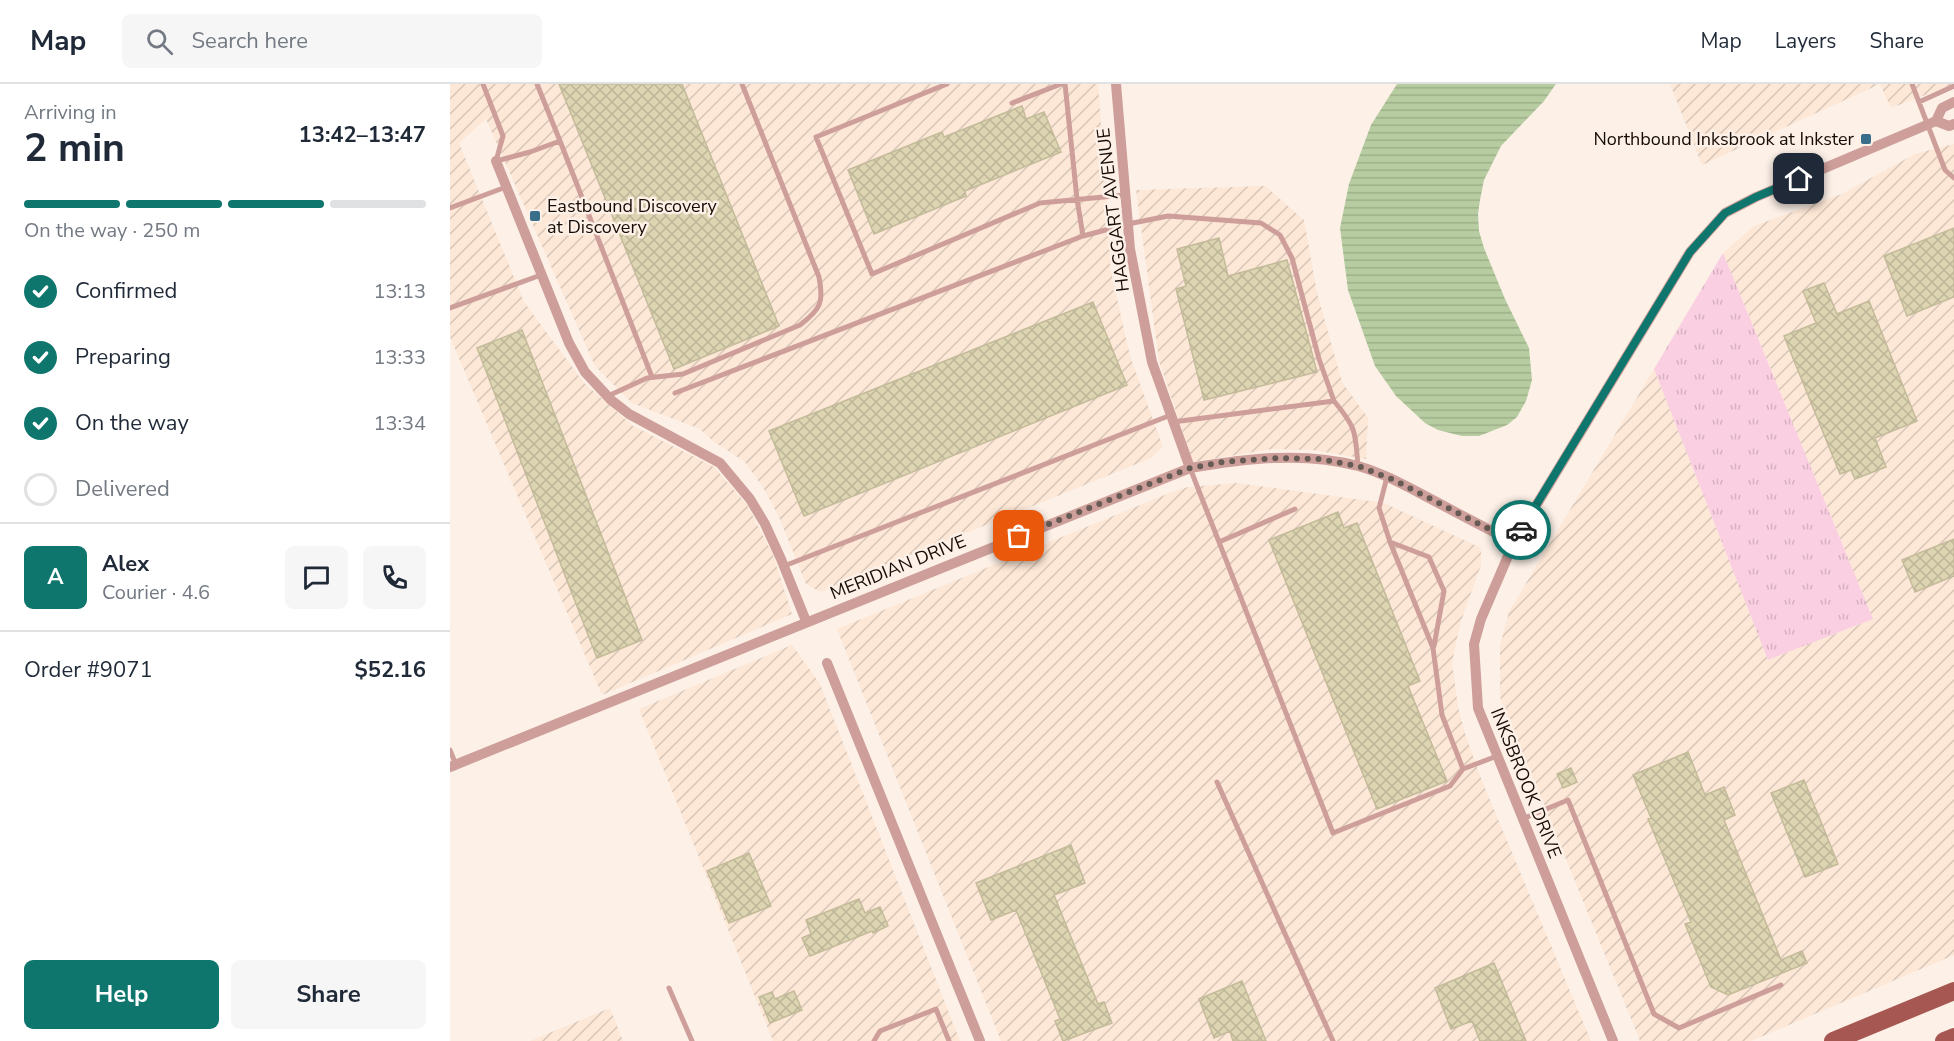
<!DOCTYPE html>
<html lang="en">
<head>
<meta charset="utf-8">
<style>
	:root { --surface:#fff; --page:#f6f6f7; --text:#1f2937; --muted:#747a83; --line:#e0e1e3; --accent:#0f766e }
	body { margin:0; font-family:"Nunito Sans",sans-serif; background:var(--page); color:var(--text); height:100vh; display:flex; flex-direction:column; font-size:22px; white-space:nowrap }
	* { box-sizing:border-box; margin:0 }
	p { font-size:20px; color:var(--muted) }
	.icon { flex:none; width:33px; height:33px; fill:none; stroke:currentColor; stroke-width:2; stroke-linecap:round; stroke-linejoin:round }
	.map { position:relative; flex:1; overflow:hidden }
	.panel { display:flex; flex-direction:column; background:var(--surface); width:450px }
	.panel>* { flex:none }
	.pin { position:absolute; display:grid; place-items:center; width:51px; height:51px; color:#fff; margin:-26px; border-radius:12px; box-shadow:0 3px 9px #0006 }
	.courier { position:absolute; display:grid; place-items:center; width:60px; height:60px; margin:-30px; border:4px solid #0f766e; border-radius:50%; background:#fff; color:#222; box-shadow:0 2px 8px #0007 }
	.head em { font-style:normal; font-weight:700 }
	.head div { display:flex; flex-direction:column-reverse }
	.head { display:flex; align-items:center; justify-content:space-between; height:102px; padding:0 24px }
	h1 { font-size:39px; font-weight:700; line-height:45px }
	.bar { display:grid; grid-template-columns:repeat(4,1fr); gap:9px 6px; align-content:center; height:72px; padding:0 24px }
	.bar i { height:8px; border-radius:4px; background:var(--line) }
	.bar .current { background:var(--accent) }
	.bar p { grid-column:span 4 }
	.line { display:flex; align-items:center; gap:15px; padding:0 24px; border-top:2px solid var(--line) }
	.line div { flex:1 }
	.round { display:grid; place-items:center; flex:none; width:63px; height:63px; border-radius:9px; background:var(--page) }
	ol { padding:0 24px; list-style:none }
	li { display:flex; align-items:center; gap:18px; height:66px }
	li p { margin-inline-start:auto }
	li .icon { padding:6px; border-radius:50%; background:var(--accent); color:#fff; stroke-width:4 }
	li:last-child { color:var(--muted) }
	li i { width:33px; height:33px; border:3px solid var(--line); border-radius:50% }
	.action { display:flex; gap:12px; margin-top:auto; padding:12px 24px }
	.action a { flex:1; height:69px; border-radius:9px; background:var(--accent); color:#fff; font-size:24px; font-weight:700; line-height:69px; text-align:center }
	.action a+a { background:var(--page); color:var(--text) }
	header { display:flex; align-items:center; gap:36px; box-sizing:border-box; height:84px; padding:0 30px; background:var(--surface); border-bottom:2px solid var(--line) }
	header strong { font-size:28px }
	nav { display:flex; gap:33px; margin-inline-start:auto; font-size:21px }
	.search { width:420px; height:54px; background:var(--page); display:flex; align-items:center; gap:15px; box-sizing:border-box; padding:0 21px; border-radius:9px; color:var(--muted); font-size:22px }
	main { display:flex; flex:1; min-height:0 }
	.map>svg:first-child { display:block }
</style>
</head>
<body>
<header>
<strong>Map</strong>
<div class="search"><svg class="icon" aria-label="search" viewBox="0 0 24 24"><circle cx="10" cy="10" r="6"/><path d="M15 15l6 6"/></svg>Search here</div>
<nav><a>Map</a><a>Layers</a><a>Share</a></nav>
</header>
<main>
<section class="panel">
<div class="head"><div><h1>2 min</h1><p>Arriving in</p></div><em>13:42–13:47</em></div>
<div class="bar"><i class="current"></i><i class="current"></i><i class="current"></i><i></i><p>On the way · 250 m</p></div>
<ol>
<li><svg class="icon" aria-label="check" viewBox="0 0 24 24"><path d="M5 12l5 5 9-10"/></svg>Confirmed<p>13:13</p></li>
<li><svg class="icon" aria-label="check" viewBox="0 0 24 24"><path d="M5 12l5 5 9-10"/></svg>Preparing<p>13:33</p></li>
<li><svg class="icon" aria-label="check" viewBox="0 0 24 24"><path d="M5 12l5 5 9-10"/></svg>On the way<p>13:34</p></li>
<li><i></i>Delivered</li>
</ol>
<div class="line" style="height:108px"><b class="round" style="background:var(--accent);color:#fff">A</b><div><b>Alex</b><p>Courier · 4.6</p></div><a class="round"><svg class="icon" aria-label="chat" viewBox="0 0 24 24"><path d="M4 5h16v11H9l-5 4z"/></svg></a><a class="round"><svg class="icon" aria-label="phone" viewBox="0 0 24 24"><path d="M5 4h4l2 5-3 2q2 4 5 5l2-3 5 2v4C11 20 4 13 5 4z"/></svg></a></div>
<div class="line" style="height:78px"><div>Order #9071</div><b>$52.16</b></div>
<div class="action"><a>Help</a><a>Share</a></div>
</section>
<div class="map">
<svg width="1504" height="957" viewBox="0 0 1504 957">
	<defs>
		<pattern id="industrial-furrows" width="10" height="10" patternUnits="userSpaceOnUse" patternTransform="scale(1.5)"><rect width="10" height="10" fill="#fde7d6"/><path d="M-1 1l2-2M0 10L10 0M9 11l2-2" fill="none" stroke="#d8c5b6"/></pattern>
		<pattern id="grass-tufts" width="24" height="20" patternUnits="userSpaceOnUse" patternTransform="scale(1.5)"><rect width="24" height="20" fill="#facfe2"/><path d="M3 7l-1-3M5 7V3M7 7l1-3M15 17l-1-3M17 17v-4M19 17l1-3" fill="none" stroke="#d6b1c0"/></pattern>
		<pattern id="water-rules" width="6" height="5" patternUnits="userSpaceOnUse" patternTransform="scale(1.5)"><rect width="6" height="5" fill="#b7cda1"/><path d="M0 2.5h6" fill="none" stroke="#9daf89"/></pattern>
		<pattern id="building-cross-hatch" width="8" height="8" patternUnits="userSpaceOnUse" patternTransform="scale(1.5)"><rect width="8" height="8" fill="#ddd4b2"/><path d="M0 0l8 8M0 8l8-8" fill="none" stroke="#bdb598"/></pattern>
	</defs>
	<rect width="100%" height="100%" fill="#fcf0e7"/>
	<path fill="url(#industrial-furrows)" d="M 0,0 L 648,0 L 660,160 L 660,183 L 680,272 L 713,363 L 701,374 L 371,508 L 356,500 L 329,433 L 314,405 L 295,378 L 263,357 L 250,345 L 182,319 L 145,282 L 36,35 L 9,59 L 74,218 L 134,299 L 183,342 L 264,383 L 297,421 L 323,471 L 342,530 L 152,611 L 0,253 Z
		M 1220,0 L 1504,0 L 1441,24 L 1430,0 L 1252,81 Z
		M 1504,60 L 1504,871 L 1301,957 L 1190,957 L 1050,613 L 1050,562 L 1059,528 L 1204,285 L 1318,576 L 1423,535 L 1273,169 L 1304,142 L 1392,110 L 1465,70 Z
		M 815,102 L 854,136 L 867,209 L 892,298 L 918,334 L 916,375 L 863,366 L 822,365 L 743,378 L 709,277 L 686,106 Z
		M 786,399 L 934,419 L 1031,464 L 1031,481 L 1010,540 L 1002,579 L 1008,623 L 1016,653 L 1032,697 L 1141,957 L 551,957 L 387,545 L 722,408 L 738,403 Z
		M 342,561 L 370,600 L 510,957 L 323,957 L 189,625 Z
		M 160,924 L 173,957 L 80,957 Z"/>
	<path fill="url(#grass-tufts)" d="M 1273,169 L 1423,535 L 1318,576 L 1204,285 Z"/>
	<path fill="url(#water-rules)" d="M 947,0 L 1106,0 L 1094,17 L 1051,62 L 1034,96 L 1030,116 L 1028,130 L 1029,147 L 1034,164 L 1055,215 L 1079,264 L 1082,296 L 1076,317 L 1067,333 L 1057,341 L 1029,352 L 1012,352 L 988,346 L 975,339 L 946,312 L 925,282 L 898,206 L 890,144 L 899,100 L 921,41 Z"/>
	<path fill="url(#building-cross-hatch)" stroke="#c3bb9a" stroke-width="1.5" d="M 109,0 L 232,0 L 329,242 L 224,285 Z
		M 572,22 L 576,35 L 594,28 L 611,68 L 515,107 L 516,112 L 424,150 L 398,86 L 492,48 L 494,53 Z
		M 1504,144 L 1504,213 L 1457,232 L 1434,172 Z
		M 769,154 L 778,192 L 837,176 L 867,288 L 754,316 L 726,205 L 736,202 L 727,165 Z
		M 1374,199 L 1387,230 L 1419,217 L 1467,337 L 1425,354 L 1436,383 L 1405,395 L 1401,386 L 1390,390 L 1334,252 L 1366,239 L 1353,207 Z
		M 643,218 L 677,301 L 354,432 L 319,347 Z
		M 72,246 L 192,556 L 147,574 L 27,264 Z
		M 888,428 L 894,444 L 907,439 L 970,597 L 958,602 L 997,697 L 927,725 L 819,456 Z
		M 1504,455 L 1504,492 L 1465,508 L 1452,476 Z
		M 1238,668 L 1255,711 L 1274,703 L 1285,731 L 1274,736 L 1331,876 L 1352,867 L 1357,879 L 1278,911 L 1261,903 L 1235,840 L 1241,838 L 1198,735 L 1201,734 L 1183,691 Z
		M 1121,684 L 1127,698 L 1113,704 L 1107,690 Z
		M 1354,696 L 1388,780 L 1355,793 L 1321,709 Z
		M 621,761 L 635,799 L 604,811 L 648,920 L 654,918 L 662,939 L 613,957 L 605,937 L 610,935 L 566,826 L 541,836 L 526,799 Z
		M 299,769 L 321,822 L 279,839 L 257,787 Z
		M 409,815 L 415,829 L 430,823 L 438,842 L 423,849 L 422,847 L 360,872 L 352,854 L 361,850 L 356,836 Z
		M 1044,879 L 1076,957 L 1030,957 L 1022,937 L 1001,945 L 985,904 Z
		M 792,897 L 816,957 L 783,957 L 780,947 L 764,954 L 749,915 Z
		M 344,907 L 352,926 L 320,939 L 309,913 L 322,908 L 325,915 Z"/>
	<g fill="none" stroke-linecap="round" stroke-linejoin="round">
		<path stroke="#ce9f9a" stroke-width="5" d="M 33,0 L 53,52 L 46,77 L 80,68 L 110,57 L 202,293
			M 87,0 L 110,57
			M 497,0 L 366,53 L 422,190 L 590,119 L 675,111
			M 615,0 L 627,115 L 633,152
			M 1462,0 L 1495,86 L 1504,94
			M 1469,18 L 1504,2
			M 562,19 L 611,0
			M 0,124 L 56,103
			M 0,224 L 91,191
			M 225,309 L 633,152 L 678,140 L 718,132 L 811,139 L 830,151 L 842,174 L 869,275 L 884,317
			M 158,312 L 197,294 L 233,290 L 350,241 C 371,225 374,218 369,193 L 292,0
			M 723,338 L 884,317 C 907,345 905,347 908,382
			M 740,384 L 883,749 L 1000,702 L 1013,685
			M 937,393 L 929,424 L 940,458 L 983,564 L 992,631 L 1013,685 L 1047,672
			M 769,458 L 845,425
			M 940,458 L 979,473 L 994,507 L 984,562
			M 334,482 L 721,331
			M 0,666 L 6,681
			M 767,698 L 883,957
			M 1072,735 L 1118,716 L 1204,930 L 1229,944 L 1331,901
			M 219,904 L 242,957
			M 424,957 L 430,947 L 486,925 L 499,957"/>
		<path stroke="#ce9f9a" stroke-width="10" d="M 666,0 L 680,165 L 702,278 L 740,384
			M 1486,37 L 1499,42 L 1504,40
			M 46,77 L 119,259 L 135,288 L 161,316 L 179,330 L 270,379 L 300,415 L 315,440 L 331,475 L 356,537
			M 377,579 L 530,957
			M 0,683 C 247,583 493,483 740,384 C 794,375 853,367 908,382 C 933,389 956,402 979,414 C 1007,429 1035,444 1064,458
			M 1163,957 L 1028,624 L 1024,560 L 1031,535 L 1064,458 L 1240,168 L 1275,129 L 1306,113 L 1486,37 L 1492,24 L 1504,18"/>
		<path stroke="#a75751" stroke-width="18" d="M 1383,957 L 1504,907
			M 1494,957 L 1504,953"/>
	</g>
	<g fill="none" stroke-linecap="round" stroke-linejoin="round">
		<path stroke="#675c55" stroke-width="6" stroke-dasharray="0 10.8" d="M 569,452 L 740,384 L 773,378 L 829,374 L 869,375 L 908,382 L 944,396 L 1064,458 L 1071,446"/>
		<path stroke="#0f766e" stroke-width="8" d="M 1071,446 L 1240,168 L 1275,129 L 1306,113 L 1349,95"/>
	</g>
	<g fill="#396e8a" stroke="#fcf0e7" stroke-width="2">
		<rect x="1410" y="49" width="12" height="12" rx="3"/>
		<rect x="79" y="126" width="12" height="12" rx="3"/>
	</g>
	<g text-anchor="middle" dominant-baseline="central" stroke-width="5" stroke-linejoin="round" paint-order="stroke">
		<g font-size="18" fill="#170d06" stroke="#fcf0e7" text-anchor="end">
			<text x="1404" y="55">Northbound Inksbrook at Inkster</text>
			<text x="97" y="122" text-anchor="start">Eastbound Discovery<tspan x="97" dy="21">at Discovery</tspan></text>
		</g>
		<g font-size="18" fill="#170d06" stroke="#fcf0e7">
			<text transform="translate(663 126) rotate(-97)">HAGGART AVENUE</text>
			<text transform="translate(448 483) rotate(-22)">MERIDIAN DRIVE</text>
			<text transform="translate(1076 699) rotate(68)">INKSBROOK DRIVE</text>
		</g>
	</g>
</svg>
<div class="pin" style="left:569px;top:452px;background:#ea580c"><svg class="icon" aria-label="bag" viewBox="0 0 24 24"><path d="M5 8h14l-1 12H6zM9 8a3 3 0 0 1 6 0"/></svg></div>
<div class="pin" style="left:1349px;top:95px;background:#1f2937"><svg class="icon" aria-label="home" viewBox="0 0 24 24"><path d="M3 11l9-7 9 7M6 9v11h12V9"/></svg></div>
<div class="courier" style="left:1071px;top:446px"><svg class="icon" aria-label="car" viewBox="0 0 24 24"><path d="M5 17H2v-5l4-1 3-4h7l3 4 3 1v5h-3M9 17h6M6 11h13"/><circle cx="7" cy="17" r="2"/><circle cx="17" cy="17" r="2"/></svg></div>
</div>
</main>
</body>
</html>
